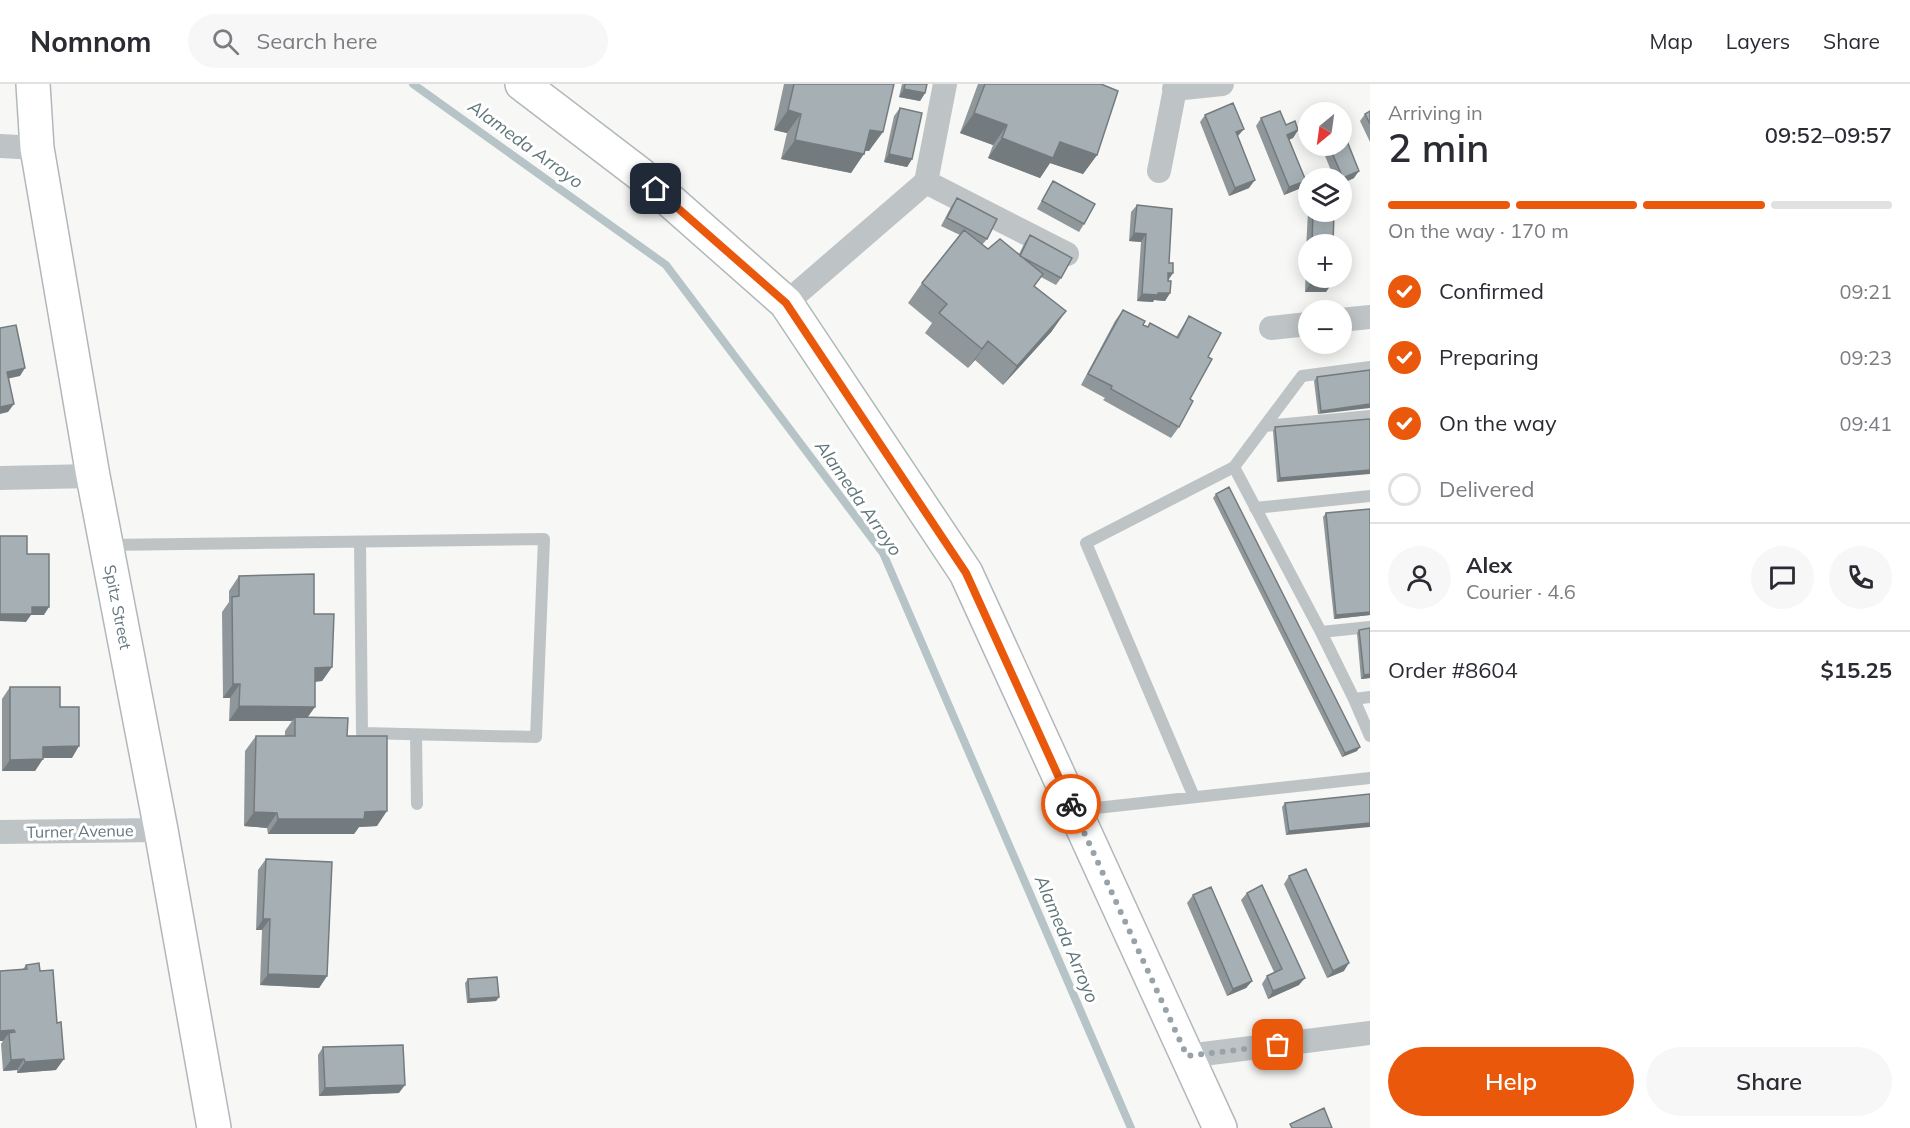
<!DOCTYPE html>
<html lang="en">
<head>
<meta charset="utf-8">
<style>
	:root { --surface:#fff; --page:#f7f7f7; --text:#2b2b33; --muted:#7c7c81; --line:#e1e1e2; --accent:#ea580c }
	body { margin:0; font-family:Mulish,sans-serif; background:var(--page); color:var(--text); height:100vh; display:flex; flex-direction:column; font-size:22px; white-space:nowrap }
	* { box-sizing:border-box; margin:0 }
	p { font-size:20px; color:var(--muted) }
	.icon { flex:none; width:33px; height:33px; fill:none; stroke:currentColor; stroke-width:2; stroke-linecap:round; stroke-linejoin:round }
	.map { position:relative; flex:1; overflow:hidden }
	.details { display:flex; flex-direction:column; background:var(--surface); width:540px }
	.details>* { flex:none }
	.needle { width:39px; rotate:209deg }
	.buttons { position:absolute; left:1298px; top:18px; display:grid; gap:12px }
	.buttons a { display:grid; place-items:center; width:54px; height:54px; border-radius:50%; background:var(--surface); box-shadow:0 3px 15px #0003; font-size:30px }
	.pin { position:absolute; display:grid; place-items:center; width:51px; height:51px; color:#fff; margin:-26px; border-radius:12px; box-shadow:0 3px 9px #0006 }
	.courier { position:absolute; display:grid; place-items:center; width:60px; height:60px; margin:-30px; border:4px solid #ea580c; border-radius:50%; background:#fff; color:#222; box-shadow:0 2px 8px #0007 }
	.headline em { font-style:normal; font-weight:600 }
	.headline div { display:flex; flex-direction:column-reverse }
	.headline { display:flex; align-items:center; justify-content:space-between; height:102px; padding:0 18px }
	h1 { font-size:39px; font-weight:600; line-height:45px }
	.bar { display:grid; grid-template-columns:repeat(4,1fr); gap:9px 6px; align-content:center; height:72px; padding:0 18px }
	.bar i { height:8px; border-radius:4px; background:var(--line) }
	.bar .active { background:var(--accent) }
	.bar p { grid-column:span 4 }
	.line { display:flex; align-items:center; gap:15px; padding:0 18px; border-top:2px solid var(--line) }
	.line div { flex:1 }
	.round { display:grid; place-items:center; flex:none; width:63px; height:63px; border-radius:32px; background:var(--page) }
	ol { padding:0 18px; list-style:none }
	li { display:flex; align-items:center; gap:18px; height:66px }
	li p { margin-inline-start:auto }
	li .icon { padding:6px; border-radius:50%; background:var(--accent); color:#fff; stroke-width:4 }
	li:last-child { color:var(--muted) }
	li i { width:33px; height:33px; border:3px solid var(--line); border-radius:50% }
	.action { display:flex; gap:12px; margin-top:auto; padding:12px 18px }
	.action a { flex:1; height:69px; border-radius:36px; background:var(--accent); color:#fff; font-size:24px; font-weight:600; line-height:69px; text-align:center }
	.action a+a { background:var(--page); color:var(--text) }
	header { display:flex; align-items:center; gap:36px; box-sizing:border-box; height:84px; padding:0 30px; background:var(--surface); border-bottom:2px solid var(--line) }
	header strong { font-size:28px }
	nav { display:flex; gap:33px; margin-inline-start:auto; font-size:21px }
	.search { width:420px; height:54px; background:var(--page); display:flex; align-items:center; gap:15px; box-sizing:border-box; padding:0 21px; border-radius:33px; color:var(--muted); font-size:22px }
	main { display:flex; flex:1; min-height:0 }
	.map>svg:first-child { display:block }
</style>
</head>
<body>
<header>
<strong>Nomnom</strong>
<div class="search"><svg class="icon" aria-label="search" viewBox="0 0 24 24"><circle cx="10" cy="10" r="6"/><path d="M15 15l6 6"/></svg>Search here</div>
<nav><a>Map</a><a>Layers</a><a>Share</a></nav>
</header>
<main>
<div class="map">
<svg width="1370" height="1044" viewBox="0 0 1370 1044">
	<rect width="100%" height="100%" fill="#f7f7f5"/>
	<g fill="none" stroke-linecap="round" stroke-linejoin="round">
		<path stroke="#b6c4c7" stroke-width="8" d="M 413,0 L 666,181 L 883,469 L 1131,1044"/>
		<g stroke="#b1b8bb" stroke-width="36">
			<path id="secondary" d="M 33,0 L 37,64 L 93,392 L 161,746 L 214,1044
				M 522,0 L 640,90 L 786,219 L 966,489 L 1220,1044"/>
		</g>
		<path stroke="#bec4c6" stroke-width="12" d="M 1370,283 L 1302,292 L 1234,383 L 1321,548 L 1370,543
			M 1265,342 L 1370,332
			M 1255,424 L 1370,412
			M 107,461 L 544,455 L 536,653 L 362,649 L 360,458
			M 1321,548 L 1354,615 L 1370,613
			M 1354,615 L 1370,652
			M 416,651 L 417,720
			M 1194,713 L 1086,459 L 1234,383
			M 1078,726 L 1370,694"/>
		<path stroke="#bec4c6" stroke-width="24" d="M 1174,5 L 1222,0
			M 0,62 L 37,64
			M 1159,87 L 1176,0
			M 926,98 L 1067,170
			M 786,219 L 926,98 L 945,0
			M 1341,236 L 1370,233
			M 1271,244 L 1308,240
			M 0,394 L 93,392
			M 0,748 L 161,746
			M 1187,972 L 1370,949"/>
		<use href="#secondary" stroke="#fff" stroke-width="33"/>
	</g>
	<path fill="#8f979b" d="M 784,0 L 894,0 L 869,67 L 865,67 L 851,89 L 781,75 L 787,49 L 774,46 Z
		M 902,0 L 927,0 L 925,9 L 920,17 L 899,13 Z
		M 978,0 L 1101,0 L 1097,71 L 1083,90 L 1050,79 L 1040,94 L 988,74 L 993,61 L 960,49 Z
		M 900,24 L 912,75 L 907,83 L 884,78 L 894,32 Z
		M 1370,27 L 1370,58 L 1360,37 L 1365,30 Z
		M 1205,31 L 1238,53 L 1249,104 L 1229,112 L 1200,38 Z
		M 1261,34 L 1286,41 L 1298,46 L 1293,54 L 1289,56 L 1306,97 L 1301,104 L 1284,111 L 1256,42 Z
		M 1321,62 L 1341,62 L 1354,94 L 1341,100 L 1341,94 L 1334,94 Z
		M 1053,97 L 1084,140 L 1079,148 L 1037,125 L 1048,105 Z
		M 957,114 L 987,155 L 982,161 L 988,165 L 1019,170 L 1025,158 L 1030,151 L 1061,194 L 1056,201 L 1041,193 L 1034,202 L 1052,247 L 1003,301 L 975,276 L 968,284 L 925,249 L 932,239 L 908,219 L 922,199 L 960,151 L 941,142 L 952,121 Z
		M 1137,121 L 1169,179 L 1173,189 L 1168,197 L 1170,209 L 1165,217 L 1154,216 L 1153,218 L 1137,217 L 1141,158 L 1129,157 L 1131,128 Z
		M 1308,128 L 1334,128 L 1333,160 L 1308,160 L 1308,194 L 1331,194 L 1326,208 L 1305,208 L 1306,181 L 1299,180 L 1299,172 L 1305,165 L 1306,165 Z
		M 1123,226 L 1147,243 L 1150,239 L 1176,253 L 1189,232 L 1208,273 L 1190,315 L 1179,343 L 1171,354 L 1103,316 L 1105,314 L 1081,301 L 1115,237 Z
		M 1370,286 L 1318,330 L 1314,297 L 1317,293 Z
		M 1370,335 L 1277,398 L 1273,347 L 1275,343 Z
		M 1216,410 L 1357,667 L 1342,673 L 1213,414 Z
		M 1326,429 L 1370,531 L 1334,535 L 1323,433 Z
		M 239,492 L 314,530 L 332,583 L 322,597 L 315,598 L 307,633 L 347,652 L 377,742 L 359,743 L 354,750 L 268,750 L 267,744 L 244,742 L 245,667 L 256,652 L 285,652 L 285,647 L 292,637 L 229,637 L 230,614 L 223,614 L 222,528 L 229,518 L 229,507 Z
		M 1370,544 L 1370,594 L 1361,595 L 1357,549 L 1359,546 Z
		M 10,603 L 60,623 L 72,674 L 43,674 L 35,687 L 2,687 L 2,615 Z
		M 1370,710 L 1286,751 L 1282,723 L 1285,719 Z
		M 266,775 L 327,892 L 319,904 L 260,901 L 262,846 L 256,846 L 258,786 Z
		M 1289,792 L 1344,887 L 1327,894 L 1284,800 Z
		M 1247,809 L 1299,901 L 1268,915 L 1262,900 L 1267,892 L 1274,888 L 1241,816 Z
		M 1193,811 L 1252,897 L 1246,904 L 1227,912 L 1187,819 Z
		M 26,881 L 40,887 L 56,986 L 17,989 L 17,986 L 3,987 L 1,960 L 3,957 L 23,885 Z
		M 468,895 L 499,913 L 496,917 L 467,919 L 465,899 Z
		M 323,963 L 399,1009 L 319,1012 L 318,971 Z"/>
	<path fill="#747b7e" d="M 904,5 L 925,9 L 920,17 L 899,13 Z
		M 788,26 L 801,30 L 787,49 L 774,46 Z
		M 974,29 L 1007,41 L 993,61 L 960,49 Z
		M 1244,45 L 1238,52 L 1236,48 Z
		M 870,46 L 883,48 L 869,67 L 857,65 Z
		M 1298,46 L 1293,54 L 1282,58 L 1287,51 Z
		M 1002,54 L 1060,58 L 1097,71 L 1083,90 L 1050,79 L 1040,94 L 988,74 Z
		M 795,56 L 864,70 L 851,89 L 781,75 Z
		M 889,70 L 912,75 L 907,83 L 884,78 Z
		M 1359,87 L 1354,94 L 1341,100 L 1341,96 L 1343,94 Z
		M 1255,96 L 1249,104 L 1229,112 L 1235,104 Z
		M 1306,97 L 1301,104 L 1284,111 L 1289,103 Z
		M 1134,149 L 1146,150 L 1141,158 L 1129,157 Z
		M 1304,172 L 1308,173 L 1308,177 L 1306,181 L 1299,180 Z
		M 1168,189 L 1173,189 L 1167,197 Z
		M 1310,200 L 1331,201 L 1326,208 L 1305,208 Z
		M 1158,209 L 1170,209 L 1165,217 L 1154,216 L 1153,218 L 1137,217 L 1142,210 Z
		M 1066,227 L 1052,247 L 1003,301 L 1017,282 Z
		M 988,257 L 975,276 L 968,284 L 982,265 Z
		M 25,284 L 20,292 L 2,296 L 7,288 Z
		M 14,320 L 8,328 L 0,330 L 0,323 Z
		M 1370,320 L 1370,324 L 1318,330 L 1321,327 Z
		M 1370,386 L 1370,390 L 1277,398 L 1280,394 Z
		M 32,523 L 49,523 L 44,531 L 31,531 L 26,538 L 0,537 L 0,530 Z
		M 1370,528 L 1370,531 L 1334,535 L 1336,531 Z
		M 332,583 L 322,597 L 305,598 L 315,584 Z
		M 1370,590 L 1370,594 L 1361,595 L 1364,591 Z
		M 233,600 L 240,600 L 230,614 L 223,614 Z
		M 239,622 L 315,623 L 305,637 L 295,633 L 292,637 L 229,637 Z
		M 79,662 L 72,674 L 35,674 L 43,663 Z
		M 1360,663 L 1357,667 L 1342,673 L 1345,669 Z
		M 43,675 L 35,687 L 2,687 L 10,676 Z
		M 387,727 L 377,742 L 359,743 L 354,750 L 268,750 L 278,735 L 365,728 Z
		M 254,728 L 277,729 L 267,744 L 244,742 Z
		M 1370,739 L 1370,743 L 1286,751 L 1289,747 Z
		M 263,835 L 270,835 L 262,846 L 256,846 Z
		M 1349,879 L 1344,887 L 1327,894 L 1333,887 Z
		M 268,890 L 327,892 L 319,904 L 260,901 Z
		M 1305,894 L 1299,901 L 1268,915 L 1273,907 Z
		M 1252,897 L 1246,904 L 1227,912 L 1233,905 Z
		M 499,913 L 496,917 L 467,919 L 469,915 Z
		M 14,946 L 9,952 L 9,949 L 3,957 L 0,957 L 0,947 Z
		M 24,975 L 17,986 L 3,987 L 11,976 Z
		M 64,975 L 56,986 L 17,989 L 25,978 Z
		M 405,1001 L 399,1009 L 319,1012 L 325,1004 Z"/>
	<path fill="#a6b0b4" stroke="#747b7e" stroke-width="1.5" d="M 794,0 L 894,0 L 883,48 L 870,46 L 864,70 L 795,56 L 801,30 L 788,26 Z
		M 905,0 L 927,0 L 925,9 L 904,5 Z
		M 985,0 L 1101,0 L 1118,7 L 1097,71 L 1060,58 L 1053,74 L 1002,54 L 1007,41 L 974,29 Z
		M 1233,19 L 1244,45 L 1236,48 L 1255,96 L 1235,104 L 1205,31 Z
		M 900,24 L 922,29 L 912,75 L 889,70 Z
		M 1334,25 L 1335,28 L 1325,28 Z
		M 1280,27 L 1286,41 L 1295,37 L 1298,46 L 1287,51 L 1306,97 L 1289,103 L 1261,34 Z
		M 1370,27 L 1370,40 L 1365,30 Z
		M 1341,42 L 1359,87 L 1343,94 L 1329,62 L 1341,62 Z
		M 1053,97 L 1095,120 L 1084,140 L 1042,117 Z
		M 957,114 L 997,135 L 987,155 L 947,134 Z
		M 1137,121 L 1172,125 L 1169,179 L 1173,179 L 1173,189 L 1168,189 L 1168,197 L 1171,197 L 1170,209 L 1158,209 L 1158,211 L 1142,210 L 1146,150 L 1134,149 Z
		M 1313,128 L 1334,128 L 1333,160 L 1312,160 Z
		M 964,146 L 988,165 L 1000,155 L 1043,190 L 1034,202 L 1066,227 L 1017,282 L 988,257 L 982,265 L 939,229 L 947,220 L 922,199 Z
		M 1030,151 L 1072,174 L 1061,194 L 1020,172 Z
		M 1305,165 L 1308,165 L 1308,173 L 1304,172 Z
		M 1310,194 L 1331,194 L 1331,201 L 1310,200 Z
		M 1123,226 L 1145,237 L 1143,241 L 1148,243 L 1150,239 L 1178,254 L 1189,232 L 1221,249 L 1208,273 L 1212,275 L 1190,315 L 1193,317 L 1179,343 L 1111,305 L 1112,302 L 1088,290 Z
		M 16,241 L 25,284 L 7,288 L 14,320 L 0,323 L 0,244 Z
		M 1370,286 L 1370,320 L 1321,327 L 1317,293 Z
		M 1370,335 L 1370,386 L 1280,394 L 1275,343 Z
		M 1229,403 L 1360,663 L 1345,669 L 1216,410 Z
		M 1370,425 L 1370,528 L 1336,531 L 1326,429 Z
		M 0,452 L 27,452 L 27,470 L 49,470 L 49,523 L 32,523 L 32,530 L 0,530 Z
		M 314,490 L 314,530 L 334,530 L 332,583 L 315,584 L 315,623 L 239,622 L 240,600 L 233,600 L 232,513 L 239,512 L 239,492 Z
		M 1370,544 L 1370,590 L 1364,591 L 1359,546 Z
		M 10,603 L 60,603 L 60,623 L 79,623 L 79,662 L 43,663 L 43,675 L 10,676 Z
		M 295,633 L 348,634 L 347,652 L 387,652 L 387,727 L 365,728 L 364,735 L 278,735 L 277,729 L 254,728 L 256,652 L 295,652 Z
		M 1370,710 L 1370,739 L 1289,747 L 1285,719 Z
		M 266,775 L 332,778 L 327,892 L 268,890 L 270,835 L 263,835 Z
		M 1306,785 L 1349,879 L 1333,887 L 1289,792 Z
		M 1262,801 L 1305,894 L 1273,907 L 1267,892 L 1282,885 L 1247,809 Z
		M 1211,803 L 1252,897 L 1233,905 L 1193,811 Z
		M 39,879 L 40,887 L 53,886 L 57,939 L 61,938 L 64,975 L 25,978 L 24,975 L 11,976 L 9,949 L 15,948 L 14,946 L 0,947 L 0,887 L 27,885 L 26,881 Z
		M 497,893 L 499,913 L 469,915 L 468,895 Z
		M 403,961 L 405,1001 L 325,1004 L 323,963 Z
		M 1324,1024 L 1332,1044 L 1292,1044 L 1290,1040 Z"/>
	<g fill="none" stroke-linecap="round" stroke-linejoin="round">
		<path stroke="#97a3a8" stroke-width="6" stroke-dasharray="0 10.8" d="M 1071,720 L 1187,972 L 1278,961"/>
		<path stroke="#ea580c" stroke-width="8" d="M 656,105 L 786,219 L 966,489 L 1071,720"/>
	</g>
	<g text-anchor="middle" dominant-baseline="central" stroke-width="6" stroke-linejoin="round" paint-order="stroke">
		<g font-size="16" fill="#64767e" stroke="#fff">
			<text transform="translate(118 523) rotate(79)">Spitz Street</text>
			<text transform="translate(80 747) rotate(-1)">Turner Avenue</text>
		</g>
		<g font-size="18" font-style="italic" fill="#5e7579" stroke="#fff">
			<text transform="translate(526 60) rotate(36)">Alameda Arroyo</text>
			<text transform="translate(859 414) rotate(55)">Alameda Arroyo</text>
			<text transform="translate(1067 855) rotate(67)">Alameda Arroyo</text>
		</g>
	</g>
</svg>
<div class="buttons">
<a><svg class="needle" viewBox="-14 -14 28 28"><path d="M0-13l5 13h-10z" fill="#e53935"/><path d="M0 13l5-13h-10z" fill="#7c7c81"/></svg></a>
<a><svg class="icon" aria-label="layers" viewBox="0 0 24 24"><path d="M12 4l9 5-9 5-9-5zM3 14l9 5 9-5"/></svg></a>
<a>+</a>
<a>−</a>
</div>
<div class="pin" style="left:1278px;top:961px;background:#ea580c"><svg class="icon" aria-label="bag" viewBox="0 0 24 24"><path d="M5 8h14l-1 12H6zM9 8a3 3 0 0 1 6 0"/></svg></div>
<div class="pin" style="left:656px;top:105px;background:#1f2937"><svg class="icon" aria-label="home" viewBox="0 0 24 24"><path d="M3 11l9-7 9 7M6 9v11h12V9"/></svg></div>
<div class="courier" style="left:1071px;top:720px"><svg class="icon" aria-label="bike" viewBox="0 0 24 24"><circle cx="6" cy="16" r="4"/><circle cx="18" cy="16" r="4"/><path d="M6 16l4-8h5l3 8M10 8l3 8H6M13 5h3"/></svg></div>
</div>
<section class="details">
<div class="headline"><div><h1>2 min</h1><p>Arriving in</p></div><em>09:52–09:57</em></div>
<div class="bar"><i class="active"></i><i class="active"></i><i class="active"></i><i></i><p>On the way · 170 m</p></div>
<ol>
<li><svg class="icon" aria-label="check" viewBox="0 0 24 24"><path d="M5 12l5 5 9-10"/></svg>Confirmed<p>09:21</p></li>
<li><svg class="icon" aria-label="check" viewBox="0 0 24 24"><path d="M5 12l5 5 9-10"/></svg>Preparing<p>09:23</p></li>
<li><svg class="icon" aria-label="check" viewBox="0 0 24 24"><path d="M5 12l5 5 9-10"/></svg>On the way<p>09:41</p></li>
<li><i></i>Delivered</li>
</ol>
<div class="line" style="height:108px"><a class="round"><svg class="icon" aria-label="person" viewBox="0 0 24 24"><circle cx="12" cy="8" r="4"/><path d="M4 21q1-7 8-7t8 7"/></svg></a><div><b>Alex</b><p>Courier · 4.6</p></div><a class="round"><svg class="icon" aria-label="chat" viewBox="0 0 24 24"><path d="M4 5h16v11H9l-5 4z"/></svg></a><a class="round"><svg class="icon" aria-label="phone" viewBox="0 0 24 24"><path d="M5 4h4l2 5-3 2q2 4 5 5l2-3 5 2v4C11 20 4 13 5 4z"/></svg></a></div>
<div class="line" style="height:78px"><div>Order #8604</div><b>$15.25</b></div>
<div class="action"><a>Help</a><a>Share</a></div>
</section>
</main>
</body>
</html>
